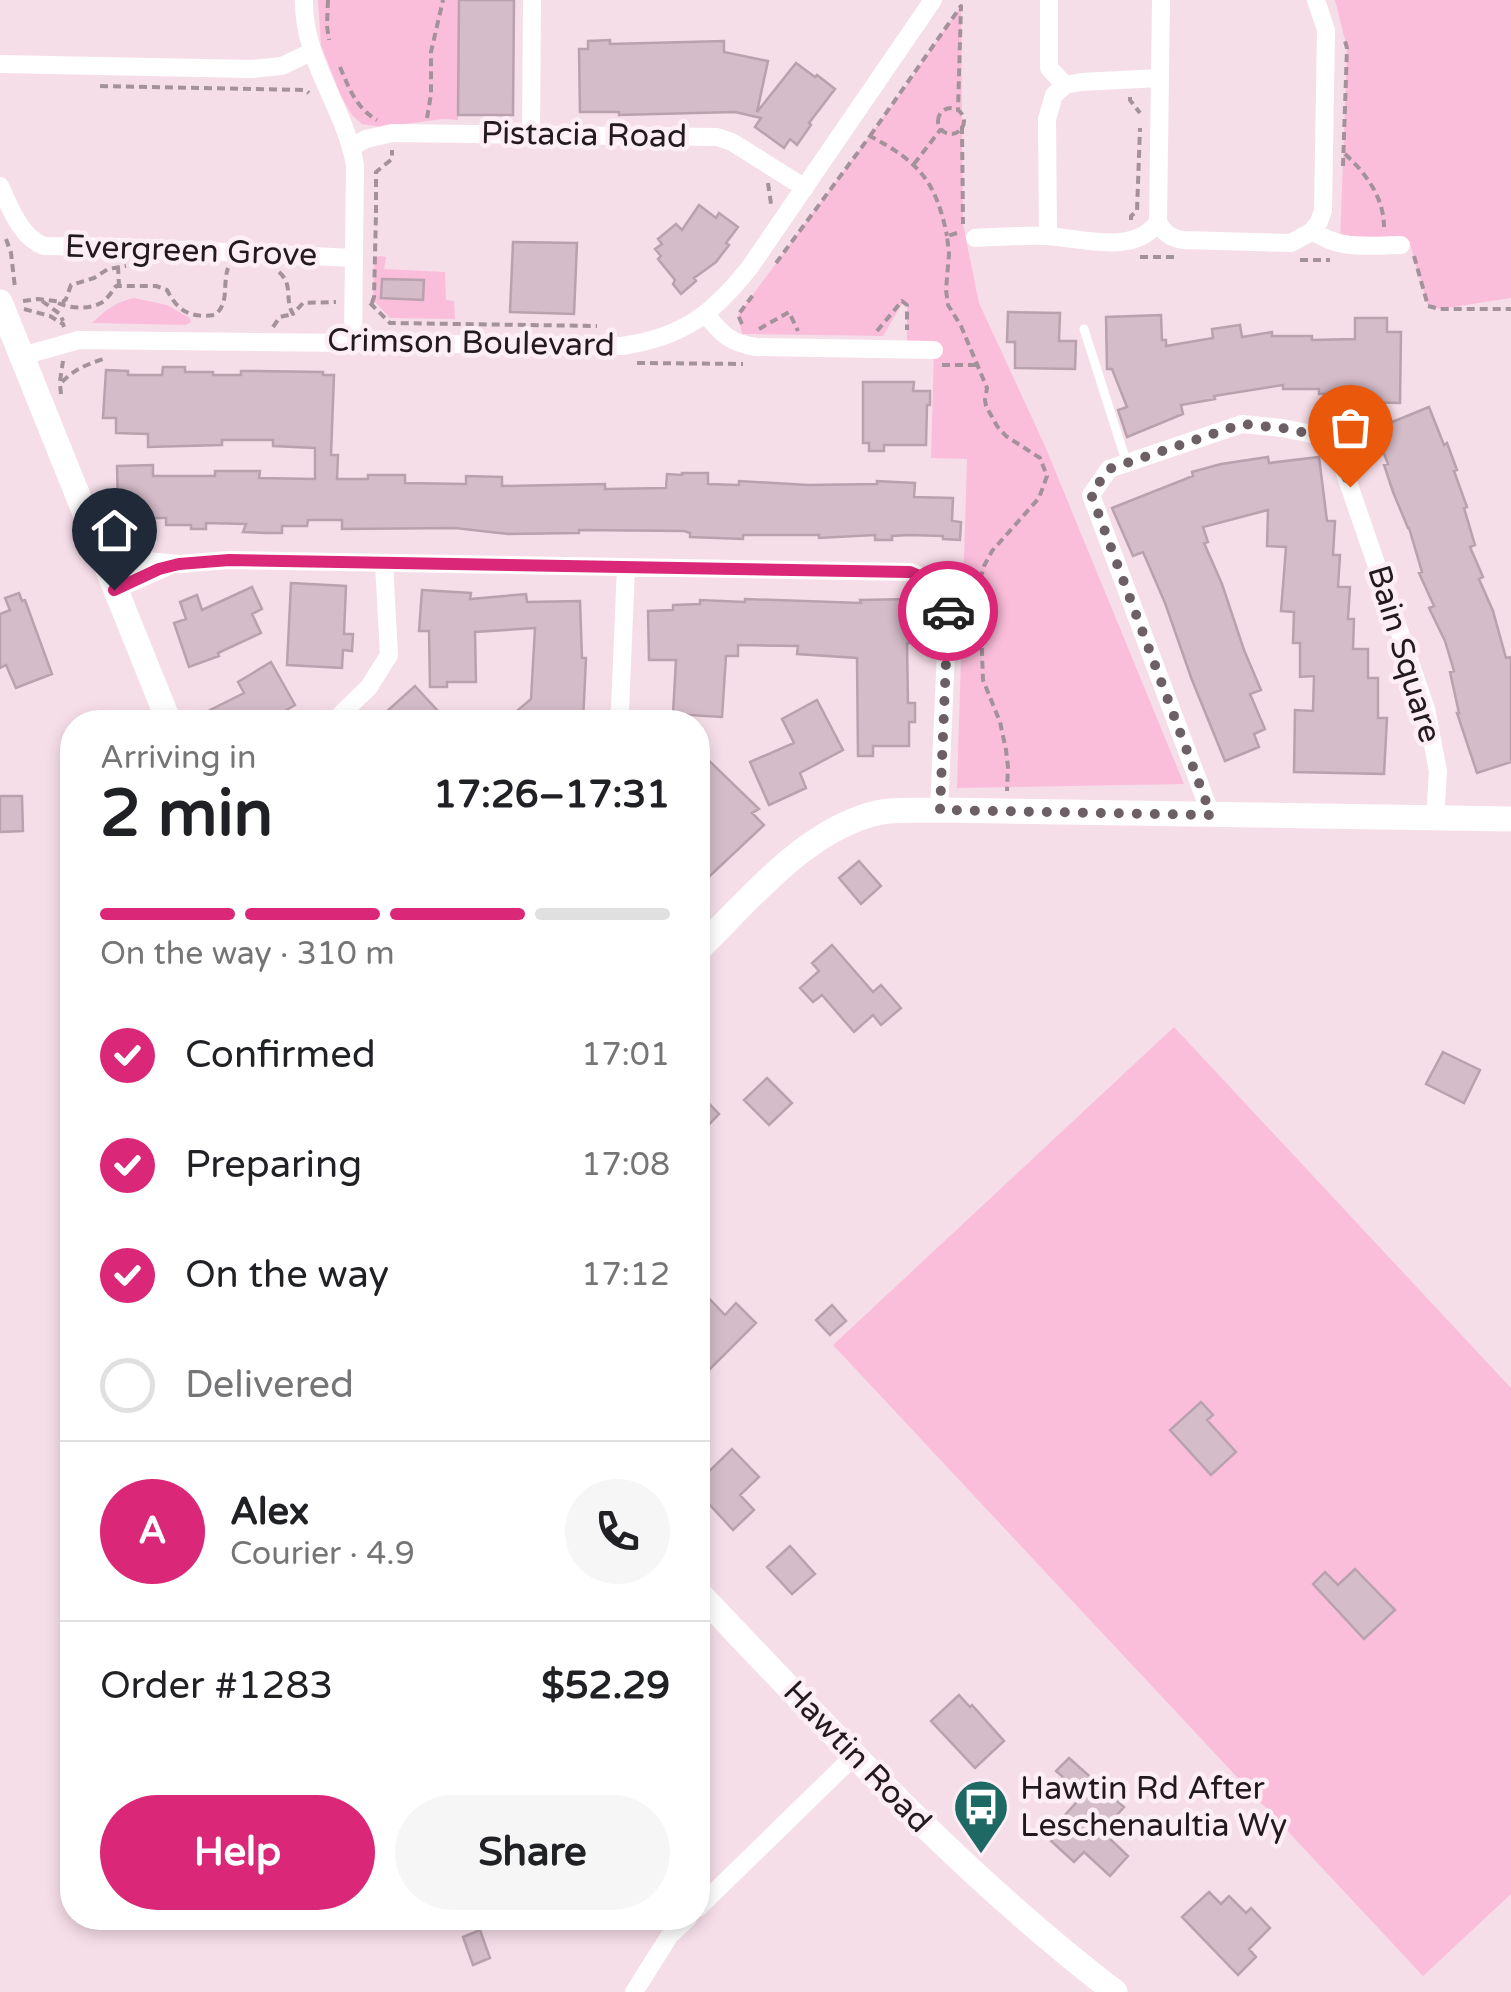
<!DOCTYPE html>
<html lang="en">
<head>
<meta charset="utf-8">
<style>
	:root { --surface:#fff; --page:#f6f6f6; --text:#202124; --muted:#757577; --line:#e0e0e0; --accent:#db2777 }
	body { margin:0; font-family:"Varela Round",sans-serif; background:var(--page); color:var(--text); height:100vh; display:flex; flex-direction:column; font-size:38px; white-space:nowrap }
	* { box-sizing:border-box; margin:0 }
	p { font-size:32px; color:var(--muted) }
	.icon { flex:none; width:55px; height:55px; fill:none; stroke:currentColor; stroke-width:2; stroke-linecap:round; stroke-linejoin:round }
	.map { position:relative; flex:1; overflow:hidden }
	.details { position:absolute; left:60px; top:710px; width:650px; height:1220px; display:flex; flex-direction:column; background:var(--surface); border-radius:40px; box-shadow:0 5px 15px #0003 }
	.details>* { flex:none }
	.pin { position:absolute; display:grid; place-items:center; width:85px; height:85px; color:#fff; margin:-102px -42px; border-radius:50% 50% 50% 0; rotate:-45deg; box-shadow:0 0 10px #0007 }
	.pin .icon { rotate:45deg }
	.courier { position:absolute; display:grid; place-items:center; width:100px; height:100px; margin:-50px; border:8px solid #db2777; border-radius:50%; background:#fff; color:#222; box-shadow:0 2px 12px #0007 }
	.headline em { font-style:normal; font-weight:800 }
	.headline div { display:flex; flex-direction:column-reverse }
	.headline { display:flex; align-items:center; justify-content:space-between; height:170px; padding:0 40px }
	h1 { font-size:65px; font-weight:800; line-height:75px }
	.bar { display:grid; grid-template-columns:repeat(4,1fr); gap:15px 10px; align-content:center; height:120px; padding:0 40px }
	.bar i { height:12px; border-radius:8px; background:var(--line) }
	.bar .on { background:var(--accent) }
	.bar p { grid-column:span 4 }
	.line { display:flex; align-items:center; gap:25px; padding:0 40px; border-top:2px solid var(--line) }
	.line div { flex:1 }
	.round { display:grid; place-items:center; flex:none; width:105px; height:105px; border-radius:52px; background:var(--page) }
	ol { padding:0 40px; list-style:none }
	li { display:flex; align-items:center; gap:30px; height:110px }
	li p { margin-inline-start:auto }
	li .icon { padding:10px; border-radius:50%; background:var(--accent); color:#fff; stroke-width:4 }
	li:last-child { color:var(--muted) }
	li i { width:55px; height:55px; border:5px solid var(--line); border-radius:50% }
	.cta { display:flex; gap:20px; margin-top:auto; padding:20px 40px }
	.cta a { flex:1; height:115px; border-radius:60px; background:var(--accent); color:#fff; font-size:40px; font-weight:800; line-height:115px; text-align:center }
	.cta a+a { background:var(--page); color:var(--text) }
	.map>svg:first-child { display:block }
</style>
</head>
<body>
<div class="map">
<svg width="1511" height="1992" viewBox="0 0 1511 1992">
	<rect width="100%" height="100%" fill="#f6dee9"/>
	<path fill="#fabedb" d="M 318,0 L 460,0 L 458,120 L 443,119 L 381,127 L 362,124 L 352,115 L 341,96 L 321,45 Z
		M 1335,0 L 1511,0 L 1511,298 L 1440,309 L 1428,306 L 1409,241 L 1401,245 L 1340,243 L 1347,48 Z
		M 961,6 L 963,224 L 979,303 L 1045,446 L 1184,784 L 957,788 L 967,459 L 931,458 L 934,351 L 907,350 L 907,305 L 903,302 L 883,336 L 742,334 L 738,315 L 904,89 Z
		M 381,256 L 386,257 L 384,269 L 445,272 L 446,300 L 454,301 L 455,319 L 390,318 L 373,300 L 374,257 Z
		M 134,298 L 167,305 L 190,318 L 191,322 L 186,325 L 92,323 C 103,312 117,301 134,298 Z
		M 1174,1027 L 1511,1388 L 1511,1894 L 1423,1976 L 833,1345 Z"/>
	<path fill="#d4bcc8" stroke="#b9a2ad" stroke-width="2.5" d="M 459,0 L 514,0 L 513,115 L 458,115 Z
		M 610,40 L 610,44 L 724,41 L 724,52 L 768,61 L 757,112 L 796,63 L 815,77 L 817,75 L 835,89 L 809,123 L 811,125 L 797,145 L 790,139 L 784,148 L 755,127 L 761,118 L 735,112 L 619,115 L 619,112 L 580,112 L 579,49 L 588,49 L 588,41 Z
		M 699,205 L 716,218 L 719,213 L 738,227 L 726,243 L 729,245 L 716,262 L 694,278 L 696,281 L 681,294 L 673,284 L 675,280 L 658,259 L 661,256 L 655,249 L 662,244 L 658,239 L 676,224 L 682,230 Z
		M 513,242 L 577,243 L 574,314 L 510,312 Z
		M 382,279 L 424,280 L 423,300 L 381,298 Z
		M 1008,312 L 1060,313 L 1059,341 L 1076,341 L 1075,369 L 1015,368 L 1015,342 L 1007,342 Z
		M 1161,315 L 1162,340 L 1166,340 L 1166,346 L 1213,338 L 1212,329 L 1240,325 L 1242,337 L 1272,332 L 1272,336 L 1312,336 L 1312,340 L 1355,339 L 1355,318 L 1387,318 L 1387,332 L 1401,332 L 1400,403 L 1354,402 L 1354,393 L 1319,394 L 1319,389 L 1283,389 L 1283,385 L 1214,396 L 1215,399 L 1181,405 L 1183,414 L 1127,437 L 1118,410 L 1127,407 L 1112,369 L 1107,369 L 1106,317 Z
		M 163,367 L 185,367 L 185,372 L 213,372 L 213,375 L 241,375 L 241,371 L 256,371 L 323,372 L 323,375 L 334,375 L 331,455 L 338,455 L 337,479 L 368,479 L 368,475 L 405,475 L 405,483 L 466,484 L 466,476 L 502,477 L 502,486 L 605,484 L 605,489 L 666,488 L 667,474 L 682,475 L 682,473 L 708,473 L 708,484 L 739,485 L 739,481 L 808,485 L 877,484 L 877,481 L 915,483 L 914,497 L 953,498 L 952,521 L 961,522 L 960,540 L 943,539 L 943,536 L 908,535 L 892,536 L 892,540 L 875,540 L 875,535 L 819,538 L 819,535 L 743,535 L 743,539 L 690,537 L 690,533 L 684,531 L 579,530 L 579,533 L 508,534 L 455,528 L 342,529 L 342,520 L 308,520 L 307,526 L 282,526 L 282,533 L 265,533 L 243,532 L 246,524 L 206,523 L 206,529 L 191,529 L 191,525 L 166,525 L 166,518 L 123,518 L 123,508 L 118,505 L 117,466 L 153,465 L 153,476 L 215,476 L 215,471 L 260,471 L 259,478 L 315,479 L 315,448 L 273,446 L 273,440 L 222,440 L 222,445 L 148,447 L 148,434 L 116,433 L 116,418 L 103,418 L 106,370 L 128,371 L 128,375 L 162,375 Z
		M 863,382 L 914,382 L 913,391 L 930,391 L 930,405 L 927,405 L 926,445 L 884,445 L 884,451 L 869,451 L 869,443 L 863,443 Z
		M 1429,407 L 1444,445 L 1447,443 L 1457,470 L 1454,471 L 1467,507 L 1464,508 L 1475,545 L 1470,547 L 1483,577 L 1479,579 L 1493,611 L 1506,658 L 1511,657 L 1511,762 L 1477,773 L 1457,713 L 1459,713 L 1450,672 L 1454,671 L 1445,641 L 1429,608 L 1434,606 L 1419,573 L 1422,572 L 1409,528 L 1408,528 L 1393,492 L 1384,465 L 1388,464 L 1379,441 L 1385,438 L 1380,427 Z
		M 1268,457 L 1269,463 L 1319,457 L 1327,521 L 1335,521 L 1333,555 L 1340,555 L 1338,587 L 1350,587 L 1348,619 L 1354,619 L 1353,649 L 1368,649 L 1368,678 L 1378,678 L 1378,718 L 1387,718 L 1384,774 L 1294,772 L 1295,710 L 1313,711 L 1314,676 L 1300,677 L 1300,643 L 1293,643 L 1294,612 L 1281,611 L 1286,547 L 1267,546 L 1268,510 L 1203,527 L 1208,542 L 1204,543 L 1222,584 L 1244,650 L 1261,690 L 1250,694 L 1265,729 L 1254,734 L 1259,747 L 1225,761 L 1192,680 L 1165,603 L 1143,552 L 1133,556 L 1112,508 L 1193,476 L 1192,472 L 1221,464 Z
		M 291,583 L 346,586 L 344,634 L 353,634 L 352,651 L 343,650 L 342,668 L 287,665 Z
		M 252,587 L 262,609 L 252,614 L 261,633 L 218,653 L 219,656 L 189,667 L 174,623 L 186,619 L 180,602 L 197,595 L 202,610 Z
		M 422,590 L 471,593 L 470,599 L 526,594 L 527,602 L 580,601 L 582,658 L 586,658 L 583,722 L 504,722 L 531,699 L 535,628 L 475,632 L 476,682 L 447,682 L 447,687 L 430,687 L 429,631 L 419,631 Z
		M 19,593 L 22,601 L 25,600 L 52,674 L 16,688 L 6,665 L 0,668 L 0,614 L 10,610 L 5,598 Z
		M 745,599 L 861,603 L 860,600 L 911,599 L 912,643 L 907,643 L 908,703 L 915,703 L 915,722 L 909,722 L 909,746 L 873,746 L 873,756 L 858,756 L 857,658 L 797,654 L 798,646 L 738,645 L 738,656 L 726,656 L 722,717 L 673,714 L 676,660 L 649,660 L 648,611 L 673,610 L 673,605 L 700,604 L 700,600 L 745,602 Z
		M 271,662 L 295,705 L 265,722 L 186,722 L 244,693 L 238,682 Z
		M 415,686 L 448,722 L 375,722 Z
		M 817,700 L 843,750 L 800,773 L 806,788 L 769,805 L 750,762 L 794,743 L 782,719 Z
		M 698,750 L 759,809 L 752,813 L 764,825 L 698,887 Z
		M 0,796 L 22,796 L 23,831 L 0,832 Z
		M 859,861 L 881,886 L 861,904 L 839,878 Z
		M 832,945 L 873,992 L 881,985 L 901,1008 L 881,1025 L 873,1015 L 854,1032 L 822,995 L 813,1002 L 800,988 L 819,971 L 812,963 Z
		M 1443,1052 L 1480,1070 L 1464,1103 L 1426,1084 Z
		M 767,1078 L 792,1103 L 769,1125 L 744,1100 Z
		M 698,1092 L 719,1114 L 698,1136 Z
		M 698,1287 L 725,1315 L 736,1303 L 756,1323 L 709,1370 L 698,1358 Z
		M 832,1305 L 846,1321 L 830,1335 L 816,1320 Z
		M 1201,1402 L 1213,1415 L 1207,1420 L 1236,1452 L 1211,1475 L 1170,1430 Z
		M 732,1449 L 759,1477 L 740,1495 L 754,1510 L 733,1530 L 698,1492 L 698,1482 Z
		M 790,1546 L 815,1574 L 792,1594 L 767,1567 Z
		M 1355,1569 L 1395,1610 L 1364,1639 L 1313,1584 L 1325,1572 L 1338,1585 Z
		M 959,1695 L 970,1707 L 972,1705 L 1004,1741 L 975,1768 L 931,1721 Z
		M 1069,1758 L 1124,1807 L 1116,1816 L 1125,1825 L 1111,1840 L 1128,1856 L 1110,1876 L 1084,1852 L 1074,1862 L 1051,1841 L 1061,1830 L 1056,1825 L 1083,1795 L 1056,1771 Z
		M 1209,1892 L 1221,1904 L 1229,1896 L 1246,1913 L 1251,1908 L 1270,1928 L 1249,1949 L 1256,1957 L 1238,1975 L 1182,1917 Z
		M 480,1930 L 490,1958 L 473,1965 L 463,1937 Z"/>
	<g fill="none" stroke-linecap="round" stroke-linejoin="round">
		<path stroke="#a4929a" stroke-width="4" stroke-dasharray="8 5" stroke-linecap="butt" d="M 328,0 L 327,26 L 329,40
			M 340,67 C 349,88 356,108 377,120
			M 100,86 L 305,90 L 309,93
			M 1130,97 L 1130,100 L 1140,113
			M938 121a13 13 0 1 1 26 0a13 13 0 1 1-26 0Z
			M 427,118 L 431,94 L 431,52 L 443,0
			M 962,126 L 963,224
			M 870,136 L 961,6 L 958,110
			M 1345,154 C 1366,173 1384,198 1384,227
			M 914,164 L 941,129
			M 1343,166 L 1347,48 L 1345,41
			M 768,183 L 771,204
			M 376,213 L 376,172 L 392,159 L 392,150
			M 1131,220 L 1131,216 L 1137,211 L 1140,128
			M 957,233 L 947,236 L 949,254 L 946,290 L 948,305 L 961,326 L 987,388 L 985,400 L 986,406 L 997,426 L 1006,436 L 1040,458 L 1047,476 L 1039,498 L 992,551 L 984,566 L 975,598 L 981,627 L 983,680 L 1000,722 L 1006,750 L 1008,767 L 1007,791
			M 6,239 L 11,253 L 15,288
			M 1414,256 L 1428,306 L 1440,309 L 1511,309
			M 1140,257 L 1175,257
			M 1300,260 L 1330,260
			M 776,263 L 870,136 C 919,162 936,181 947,236
			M 118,266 L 119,286
			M 279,272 C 294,285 284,300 293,314 L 303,303 L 336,302
			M 23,301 L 38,299 L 63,302 L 66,299 L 71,285 L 94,278 L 108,269 L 126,266
			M 42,301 L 60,314 L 63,321
			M 58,303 C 71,309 92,310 104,301 C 106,300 115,288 116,286 L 156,286 L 167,290 C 178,312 191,318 215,315 C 230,302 222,286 228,268
			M 370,303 L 390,323 L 597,326
			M 372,303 L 374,297 L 376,213
			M 24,309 L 50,316 L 63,324 L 64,327
			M 742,324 L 738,315 L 753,295
			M 273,327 L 280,317 L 293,314
			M 759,329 L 789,312 L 798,331
			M 877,331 L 902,301 L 907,305 L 907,330
			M 637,363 L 743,364
			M 942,365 L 978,365
			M 60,381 L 63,361
			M 61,394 L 60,384 C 73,370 85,365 103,359"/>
		<path stroke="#fff" stroke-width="9" d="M 1084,329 L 1127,464"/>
		<path stroke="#fff" stroke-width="18" d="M 304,0 C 303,61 345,107 355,165 L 353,342
			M 1161,0 L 1158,222 C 1163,233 1171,238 1183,240 L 1291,243 L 1311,232 L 1319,222 L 1323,210 L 1326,30 L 1316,0
			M 1049,2 L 1049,68 L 1065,85
			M 0,64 L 251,69 L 282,66 L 311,52
			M 531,133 L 532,0
			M 352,147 L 366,139 L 392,133 L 717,137 L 732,142 L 805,188
			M 0,186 C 10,207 20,237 44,246 L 116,247 L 354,258
			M 1313,230 C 1336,251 1372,245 1401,245
			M 1048,236 L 1047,119 L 1054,95 L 1065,85 L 1081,82 L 1160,78
			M 975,238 C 999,237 1023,235 1046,236 C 1082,238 1134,256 1158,222
			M 706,315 C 723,335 730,343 756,347 L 934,350
			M 22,356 L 79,340 L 622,346 C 683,337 713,314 750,267 L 933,0
			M 109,573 L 147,561 L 179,564 L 229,560 L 910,572 L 938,584 L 948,607 L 939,810
			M 114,590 L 169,566
			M 333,722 L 369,687 L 389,655 L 384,563
			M 615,722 L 620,710 L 626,567
			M 1211,815 L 1091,495 L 1109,469 L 1242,424 L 1282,428 L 1327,437 L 1337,450 L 1426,709 L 1438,771 L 1435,819
			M 698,1908 L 854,1756
			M 634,1992 L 670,1935 L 688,1918"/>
		<path stroke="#fff" stroke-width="25" d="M 0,302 L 169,722
			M 698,950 C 747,902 801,835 869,815 C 890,808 917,811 939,810 L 1511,819
			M 698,1592 C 831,1732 961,1874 1115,1992"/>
	</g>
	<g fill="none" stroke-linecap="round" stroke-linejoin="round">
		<path stroke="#6c5f65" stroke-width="10" stroke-dasharray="0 18" d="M 948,611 L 940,810 L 1211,815 L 1091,494 L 1109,469 L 1242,424 L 1282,428 L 1326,437 L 1337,450 L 1350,487"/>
		<path stroke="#db2777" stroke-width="12" d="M 114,590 L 159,569 L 179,564 L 229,560 L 910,572 L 938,584 L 948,611"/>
	</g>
	<defs>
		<g id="bus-pin" transform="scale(2.875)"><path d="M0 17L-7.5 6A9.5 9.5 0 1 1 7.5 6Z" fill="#1e6964" stroke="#fdeef5"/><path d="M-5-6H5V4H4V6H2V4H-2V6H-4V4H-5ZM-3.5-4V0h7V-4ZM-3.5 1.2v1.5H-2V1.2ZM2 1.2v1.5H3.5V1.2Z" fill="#fff"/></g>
	</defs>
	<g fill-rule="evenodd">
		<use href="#bus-pin" x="981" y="1807"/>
	</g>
	<g text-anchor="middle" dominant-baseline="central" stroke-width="9" stroke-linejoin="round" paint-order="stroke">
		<g font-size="32" fill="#221a1e" stroke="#fdeef5">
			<text transform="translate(584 135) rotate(1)">Pistacia Road</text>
			<text transform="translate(191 251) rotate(2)">Evergreen Grove</text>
			<text transform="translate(471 343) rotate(1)">Crimson Boulevard</text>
			<text transform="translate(1404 654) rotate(73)">Bain Square</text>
			<text transform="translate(857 1757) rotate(46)">Hawtin Road</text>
		</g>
		<g font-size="32" fill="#221a1e" stroke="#fdeef5" text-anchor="start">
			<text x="1020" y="1789">Hawtin Rd After<tspan x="1020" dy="37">Leschenaultia Wy</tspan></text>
		</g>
	</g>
</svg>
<div class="pin" style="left:1350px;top:487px;background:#ea580c"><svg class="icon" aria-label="bag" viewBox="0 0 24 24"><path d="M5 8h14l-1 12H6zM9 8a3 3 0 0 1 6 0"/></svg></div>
<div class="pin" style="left:114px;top:590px;background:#1f2937"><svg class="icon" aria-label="home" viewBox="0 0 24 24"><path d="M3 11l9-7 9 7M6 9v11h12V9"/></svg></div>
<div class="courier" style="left:948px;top:611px"><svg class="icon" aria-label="car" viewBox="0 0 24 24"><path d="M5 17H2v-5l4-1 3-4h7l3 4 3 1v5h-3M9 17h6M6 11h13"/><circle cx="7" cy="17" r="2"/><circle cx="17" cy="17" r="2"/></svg></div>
<section class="details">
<div class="headline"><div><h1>2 min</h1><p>Arriving in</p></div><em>17:26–17:31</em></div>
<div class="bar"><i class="on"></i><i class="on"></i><i class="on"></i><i></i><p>On the way · 310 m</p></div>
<ol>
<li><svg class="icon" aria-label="check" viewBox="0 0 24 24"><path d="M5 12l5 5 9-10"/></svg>Confirmed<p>17:01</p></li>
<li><svg class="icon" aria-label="check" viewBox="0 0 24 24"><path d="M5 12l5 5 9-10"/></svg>Preparing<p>17:08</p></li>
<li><svg class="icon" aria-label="check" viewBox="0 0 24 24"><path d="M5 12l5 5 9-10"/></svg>On the way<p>17:12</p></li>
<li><i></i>Delivered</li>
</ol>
<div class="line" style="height:180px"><b class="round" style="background:var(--accent);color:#fff">A</b><div><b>Alex</b><p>Courier · 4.9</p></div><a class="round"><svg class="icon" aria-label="phone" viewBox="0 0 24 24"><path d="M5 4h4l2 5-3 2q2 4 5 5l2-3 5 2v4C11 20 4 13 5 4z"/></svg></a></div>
<div class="line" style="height:130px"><div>Order #1283</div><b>$52.29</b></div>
<div class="cta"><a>Help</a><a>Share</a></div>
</section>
</div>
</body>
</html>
